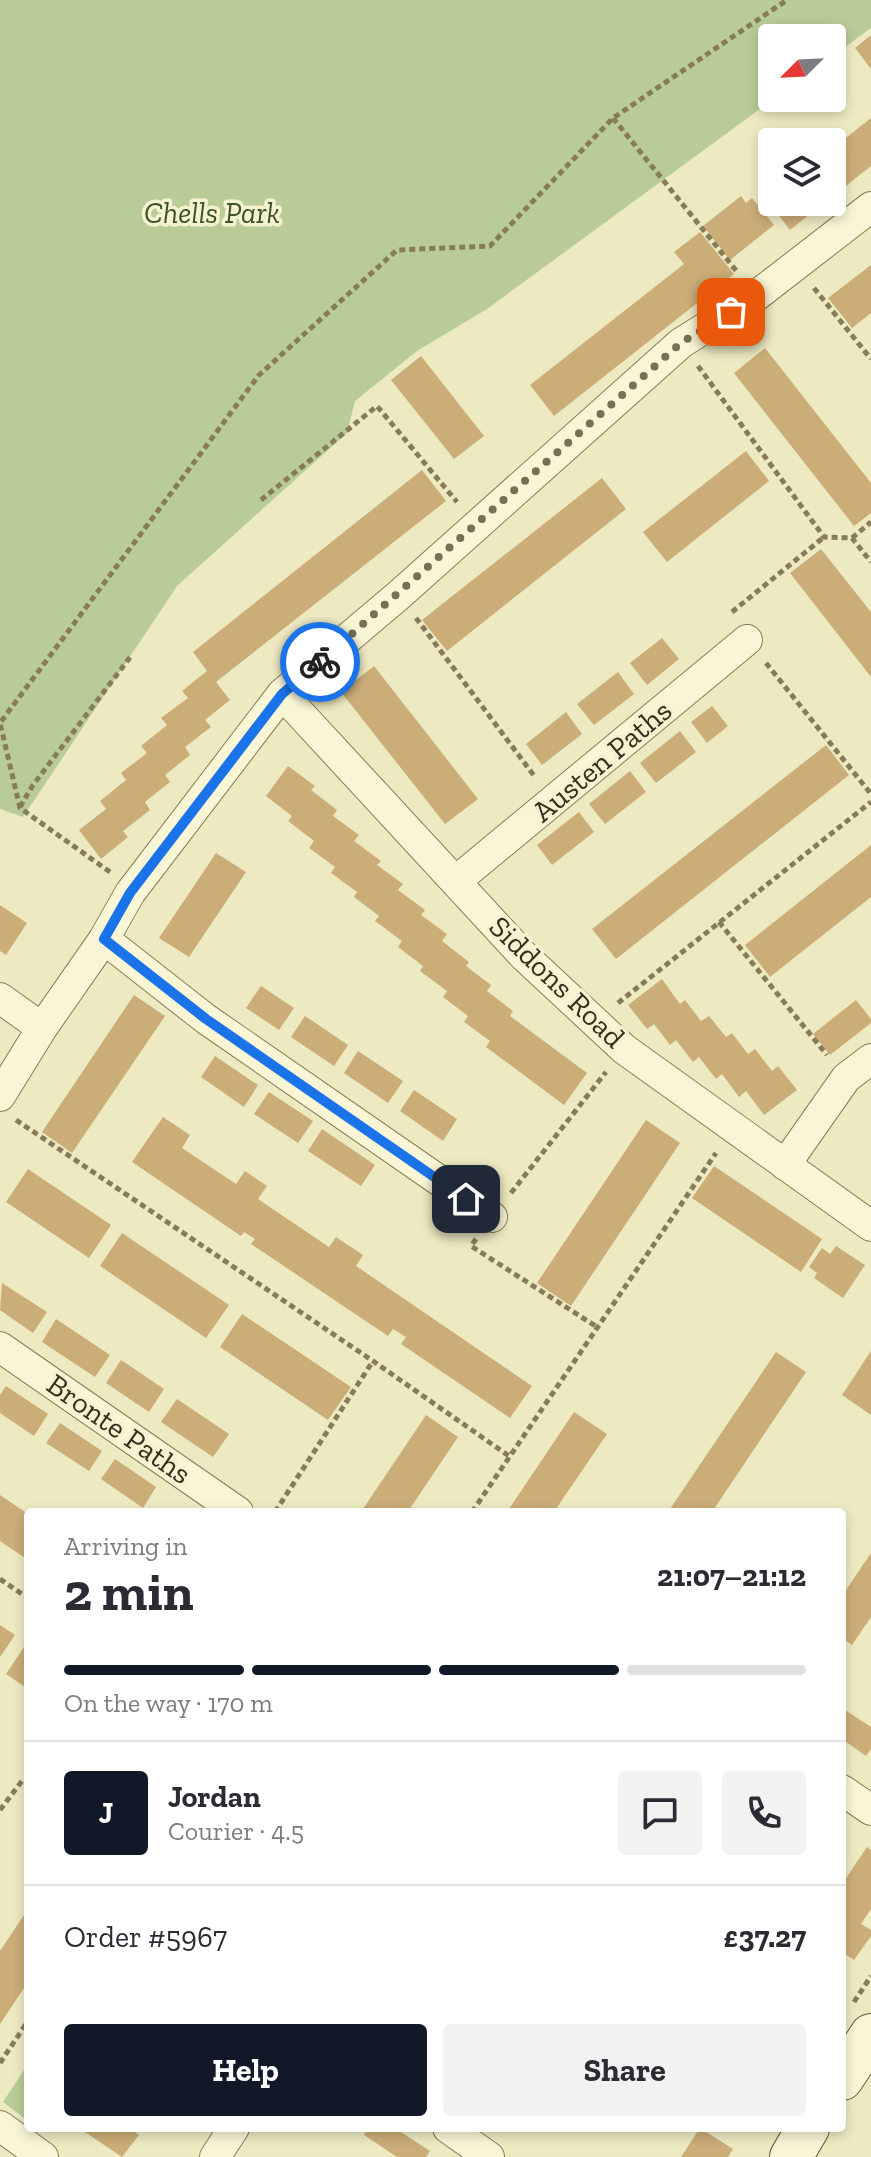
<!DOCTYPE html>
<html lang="en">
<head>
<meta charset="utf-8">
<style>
	:root { --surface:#fff; --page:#f2f2f3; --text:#2b2b33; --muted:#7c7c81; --line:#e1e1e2; --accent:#111827 }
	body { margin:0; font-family:"Zilla Slab",serif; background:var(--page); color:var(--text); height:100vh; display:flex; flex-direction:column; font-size:30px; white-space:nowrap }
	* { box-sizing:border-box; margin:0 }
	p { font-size:26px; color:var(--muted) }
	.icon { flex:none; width:44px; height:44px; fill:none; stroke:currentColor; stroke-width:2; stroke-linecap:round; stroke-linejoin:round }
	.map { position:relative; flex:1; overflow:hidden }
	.details { position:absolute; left:24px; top:1508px; width:822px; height:624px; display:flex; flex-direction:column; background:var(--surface); border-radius:8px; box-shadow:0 4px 12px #0003 }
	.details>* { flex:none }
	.needle { width:52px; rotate:246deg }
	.controls { position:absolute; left:758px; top:24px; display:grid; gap:16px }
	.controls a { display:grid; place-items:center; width:88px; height:88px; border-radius:8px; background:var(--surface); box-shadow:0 4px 12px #0003; font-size:40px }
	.pin { position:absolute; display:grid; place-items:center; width:68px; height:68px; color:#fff; margin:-34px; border-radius:16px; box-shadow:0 4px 12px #0006 }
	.courier { position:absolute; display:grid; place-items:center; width:80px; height:80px; margin:-40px; border:6px solid #1a73e8; border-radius:50%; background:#fff; color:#222; box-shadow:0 2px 10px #0007 }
	.headline em { font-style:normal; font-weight:700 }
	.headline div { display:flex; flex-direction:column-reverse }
	.headline { display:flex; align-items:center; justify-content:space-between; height:136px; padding:0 40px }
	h1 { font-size:52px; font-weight:700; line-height:60px }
	.bar { display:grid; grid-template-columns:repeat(4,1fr); gap:12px 8px; align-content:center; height:96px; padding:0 40px }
	.bar i { height:10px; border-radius:6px; background:var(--line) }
	.bar .selected { background:var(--accent) }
	.bar p { grid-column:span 4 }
	.line { display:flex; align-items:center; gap:20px; padding:0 40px; border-top:2px solid var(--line) }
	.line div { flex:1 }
	.round { display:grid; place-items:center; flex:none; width:84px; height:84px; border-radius:8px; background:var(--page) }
	.primary-button { display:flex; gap:16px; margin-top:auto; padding:16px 40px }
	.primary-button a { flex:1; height:92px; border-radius:8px; background:var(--accent); color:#fff; font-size:32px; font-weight:700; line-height:92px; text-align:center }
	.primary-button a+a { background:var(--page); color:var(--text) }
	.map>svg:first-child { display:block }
</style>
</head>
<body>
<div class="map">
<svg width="871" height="2157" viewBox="0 0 871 2157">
	<rect width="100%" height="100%" fill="#edeac2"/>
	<path fill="#b9cb96" d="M 0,0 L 871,0 L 871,28 L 832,57 L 832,38 L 772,38 L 772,98 L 775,98 L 487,309 L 417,351 L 355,401 L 347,433 L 177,586 L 23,817 L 0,809 Z
		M 28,2064 L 28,2121 L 3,2102 Z"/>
	<path fill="#cbad78" d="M 871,35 L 871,69 L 855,48 Z
		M 871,118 L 871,166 L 832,197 L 832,149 Z
		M 741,196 L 746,203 L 752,198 L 774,225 L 730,260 L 703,226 Z
		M 772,196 L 772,202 L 825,202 L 790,230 L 767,200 Z
		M 700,232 L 734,274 L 554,416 L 530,385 L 684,264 L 674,252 Z
		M 871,265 L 871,313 L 852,328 L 828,298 Z
		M 765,348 L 871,483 L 871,513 L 854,526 L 734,373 Z
		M 421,356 L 484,436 L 454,459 L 391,380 Z
		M 746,451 L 769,481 L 667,562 L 643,532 Z
		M 422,470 L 446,501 L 216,682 L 230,700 L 205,720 L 211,727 L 185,747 L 190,755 L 165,775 L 170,782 L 145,802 L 150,810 L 123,831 L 128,837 L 101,859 L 79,830 L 106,809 L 100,801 L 126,780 L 121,773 L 147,753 L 141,746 L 167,725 L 161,718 L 188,698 L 182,691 L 207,671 L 193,652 Z
		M 602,478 L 626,509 L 447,651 L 422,620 Z
		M 821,549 L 871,612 L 871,677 L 790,573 Z
		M 662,638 L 679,659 L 647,685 L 630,663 Z
		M 374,666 L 478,799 L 445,824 L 341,692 Z
		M 618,672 L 634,694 L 594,725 L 577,704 Z
		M 712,706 L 728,726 L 707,743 L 691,722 Z
		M 566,712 L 582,734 L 542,765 L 526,744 Z
		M 680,731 L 696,752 L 656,783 L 640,763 Z
		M 826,745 L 849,775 L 616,959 L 592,929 Z
		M 288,766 L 315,786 L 311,790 L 337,810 L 333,816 L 359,835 L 354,841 L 381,861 L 377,865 L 403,884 L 398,890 L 425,910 L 421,915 L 447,934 L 442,941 L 469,962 L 466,966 L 491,985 L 487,991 L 513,1011 L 510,1016 L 587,1073 L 564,1105 L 486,1047 L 490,1041 L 464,1022 L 468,1016 L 443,997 L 447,991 L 420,971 L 423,966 L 398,947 L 402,941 L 375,921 L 379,916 L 354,897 L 357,892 L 331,873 L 335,867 L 309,848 L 314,841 L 288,821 L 292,816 L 266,796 Z
		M 630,771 L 646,792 L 605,824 L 589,804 Z
		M 579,812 L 594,832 L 552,865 L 537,845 Z
		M 871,845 L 871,897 L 770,977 L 745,945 Z
		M 216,853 L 246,872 L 189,957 L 159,938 Z
		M 0,905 L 27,923 L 6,955 L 0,951 Z
		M 662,979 L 680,1004 L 685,1000 L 701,1021 L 709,1016 L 726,1037 L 732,1033 L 748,1054 L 755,1049 L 772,1071 L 778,1066 L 797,1090 L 764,1115 L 746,1091 L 739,1097 L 722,1074 L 716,1079 L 699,1057 L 693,1062 L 676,1040 L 670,1045 L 654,1024 L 647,1029 L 628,1005 Z
		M 261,986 L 294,1008 L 279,1030 L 246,1008 Z
		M 134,995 L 165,1016 L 72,1153 L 42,1132 Z
		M 856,1000 L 871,1019 L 871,1023 L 830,1055 L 813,1034 Z
		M 305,1016 L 348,1045 L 334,1066 L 291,1037 Z
		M 358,1051 L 403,1081 L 388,1103 L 344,1073 Z
		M 215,1056 L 258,1085 L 244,1107 L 201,1077 Z
		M 414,1090 L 457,1119 L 443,1141 L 400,1111 Z
		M 269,1092 L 313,1121 L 298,1143 L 254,1114 Z
		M 163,1117 L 190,1135 L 182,1148 L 236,1184 L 245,1171 L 267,1186 L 258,1199 L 329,1247 L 336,1237 L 363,1255 L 356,1266 L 532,1386 L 510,1418 L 401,1344 L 406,1337 L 393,1329 L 388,1336 L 251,1244 L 255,1239 L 244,1232 L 241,1236 L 132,1162 Z
		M 646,1120 L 680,1143 L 571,1306 L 537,1283 Z
		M 322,1129 L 375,1165 L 361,1186 L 308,1151 Z
		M 714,1166 L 822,1239 L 801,1272 L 692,1198 Z
		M 28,1169 L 111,1225 L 89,1258 L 6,1202 Z
		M 122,1233 L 229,1305 L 206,1338 L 100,1266 Z
		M 836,1246 L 865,1265 L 843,1298 L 814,1278 L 817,1273 L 809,1267 L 822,1248 L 830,1254 Z
		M 2,1283 L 47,1312 L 33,1333 L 0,1310 Z
		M 242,1314 L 351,1387 L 328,1420 L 220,1347 Z
		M 56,1319 L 110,1355 L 95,1377 L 42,1342 Z
		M 871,1351 L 871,1415 L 842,1395 Z
		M 776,1352 L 806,1372 L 769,1427 L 712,1512 L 668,1512 Z
		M 121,1360 L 164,1389 L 149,1412 L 106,1383 Z
		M 6,1386 L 48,1414 L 34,1436 L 0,1413 L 0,1395 Z
		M 177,1399 L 229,1434 L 213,1457 L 161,1422 Z
		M 574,1412 L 607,1434 L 560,1503 L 554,1512 L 507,1512 Z
		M 426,1415 L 458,1437 L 411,1507 L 408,1512 L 361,1512 Z
		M 60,1423 L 102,1451 L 89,1471 L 46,1443 Z
		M 115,1459 L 156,1487 L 143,1508 L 101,1479 Z
		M 0,1495 L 28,1514 L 28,1560 L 0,1541 Z
		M 871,1553 L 871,1617 L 852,1645 L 842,1638 L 842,1596 Z
		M 0,1625 L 15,1635 L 0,1657 Z
		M 28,1641 L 28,1689 L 6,1674 Z
		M 842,1708 L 871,1727 L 871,1749 L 866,1756 L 842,1739 Z
		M 867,1847 L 871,1850 L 871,1909 L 861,1924 L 871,1930 L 871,1936 L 854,1960 L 842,1952 L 842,1884 Z
		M 28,1909 L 28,1982 L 0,2024 L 0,1951 Z
		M 79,2128 L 129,2128 L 139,2135 L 122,2157 Z
		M 368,2128 L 395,2128 L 430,2151 L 426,2157 L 397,2157 L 364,2135 Z
		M 700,2128 L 733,2149 L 728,2157 L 681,2157 Z"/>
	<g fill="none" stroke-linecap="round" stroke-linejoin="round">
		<g stroke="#877c59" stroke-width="32">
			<path id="street" d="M 282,694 L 524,956 L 624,1049 L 871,1226
				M 456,881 L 747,640
				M 104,939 L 206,1019 L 492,1217
				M 0,998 L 42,1028
				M 0,1096 L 42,1028 L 104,939 L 130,893 L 282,694 L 399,595 L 681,343 L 756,296 L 871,207
				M 785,1165 L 846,1078 L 871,1059
				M 0,1347 L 238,1512
				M 842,1790 L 871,1810
				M 0,2126 L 43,2157
				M 448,2128 L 489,2157
				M 215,2157 L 234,2128"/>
		</g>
		<g stroke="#685c3d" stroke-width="44">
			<path id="secondary" d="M 842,2079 L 871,2035
				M 791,2157 L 808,2128"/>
		</g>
		<path stroke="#877c59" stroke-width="5" stroke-dasharray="6 4" stroke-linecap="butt" d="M 613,118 L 738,273
			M 814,288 L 871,359
			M 698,366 L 824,537 L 852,538 L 871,562
			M 261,500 L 377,406 L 457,502
			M 852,538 L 871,522
			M 732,612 L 824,537
			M 416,618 L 535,777
			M 766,663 L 871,794
			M 20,807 L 33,785 L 131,656
			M 110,872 L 20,808 L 0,723 L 259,375 L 397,250 L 490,246 L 613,118 L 787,0
			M 719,922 L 827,1055
			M 618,1003 L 871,802
			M 16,1120 L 373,1361 L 509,1456
			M 511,1193 L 606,1072
			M 476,1239 L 471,1246 L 597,1327
			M 275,1512 L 373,1361
			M 472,1512 L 716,1153
			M 0,1579 L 28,1598
			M 0,1810 L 22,1781 L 28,1785
			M 854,2002 L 871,1976
			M 0,2063 L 28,2021"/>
		<use href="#street" stroke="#f8f6d5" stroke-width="30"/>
		<use href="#secondary" stroke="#f8f6d5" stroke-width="42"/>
	</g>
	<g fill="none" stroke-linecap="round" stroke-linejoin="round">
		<path stroke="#777057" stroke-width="8" stroke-dasharray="0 14.4" d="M 320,662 L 681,343 L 731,312"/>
		<path stroke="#1a73e8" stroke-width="10" d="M 320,662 L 282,694 L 130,893 L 104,939 L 206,1019 L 466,1199"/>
	</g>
	<g text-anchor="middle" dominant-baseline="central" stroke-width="7" stroke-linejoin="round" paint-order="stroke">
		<g font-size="30" font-style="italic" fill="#3d5324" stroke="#f5f2d1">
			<text x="212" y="213">Chells Park</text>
		</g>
		<g font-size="30" fill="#372f1d" stroke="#f5f2d1">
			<text transform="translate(602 761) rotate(-40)">Austen Paths</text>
			<text transform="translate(557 982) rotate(44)">Siddons Road</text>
			<text transform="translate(119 1429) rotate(35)">Bronte Paths</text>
		</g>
	</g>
</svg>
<div class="controls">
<a><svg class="needle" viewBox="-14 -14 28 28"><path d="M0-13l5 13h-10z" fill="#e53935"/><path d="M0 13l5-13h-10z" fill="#7c7c81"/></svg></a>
<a><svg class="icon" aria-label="layers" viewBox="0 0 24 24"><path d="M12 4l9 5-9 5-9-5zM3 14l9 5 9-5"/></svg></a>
</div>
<div class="pin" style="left:731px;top:312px;background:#ea580c"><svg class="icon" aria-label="bag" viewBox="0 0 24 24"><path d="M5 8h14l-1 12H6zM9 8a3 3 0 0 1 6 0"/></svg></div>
<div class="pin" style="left:466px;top:1199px;background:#1f2937"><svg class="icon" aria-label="home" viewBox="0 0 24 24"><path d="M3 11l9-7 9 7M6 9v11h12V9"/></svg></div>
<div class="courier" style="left:320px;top:662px"><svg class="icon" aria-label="bike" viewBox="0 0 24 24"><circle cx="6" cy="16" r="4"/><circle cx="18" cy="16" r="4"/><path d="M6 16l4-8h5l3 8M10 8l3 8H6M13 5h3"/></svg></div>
<section class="details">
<div class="headline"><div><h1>2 min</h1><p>Arriving in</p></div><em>21:07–21:12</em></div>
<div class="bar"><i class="selected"></i><i class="selected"></i><i class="selected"></i><i></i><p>On the way · 170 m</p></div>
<div class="line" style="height:144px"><b class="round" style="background:var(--accent);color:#fff">J</b><div><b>Jordan</b><p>Courier · 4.5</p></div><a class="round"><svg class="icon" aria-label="chat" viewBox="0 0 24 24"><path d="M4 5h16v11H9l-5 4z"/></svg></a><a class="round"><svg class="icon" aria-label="phone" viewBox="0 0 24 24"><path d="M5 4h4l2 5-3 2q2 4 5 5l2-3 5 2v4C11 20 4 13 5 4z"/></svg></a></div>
<div class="line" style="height:104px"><div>Order #5967</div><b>£37.27</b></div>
<div class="primary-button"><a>Help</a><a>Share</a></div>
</section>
</div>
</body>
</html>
